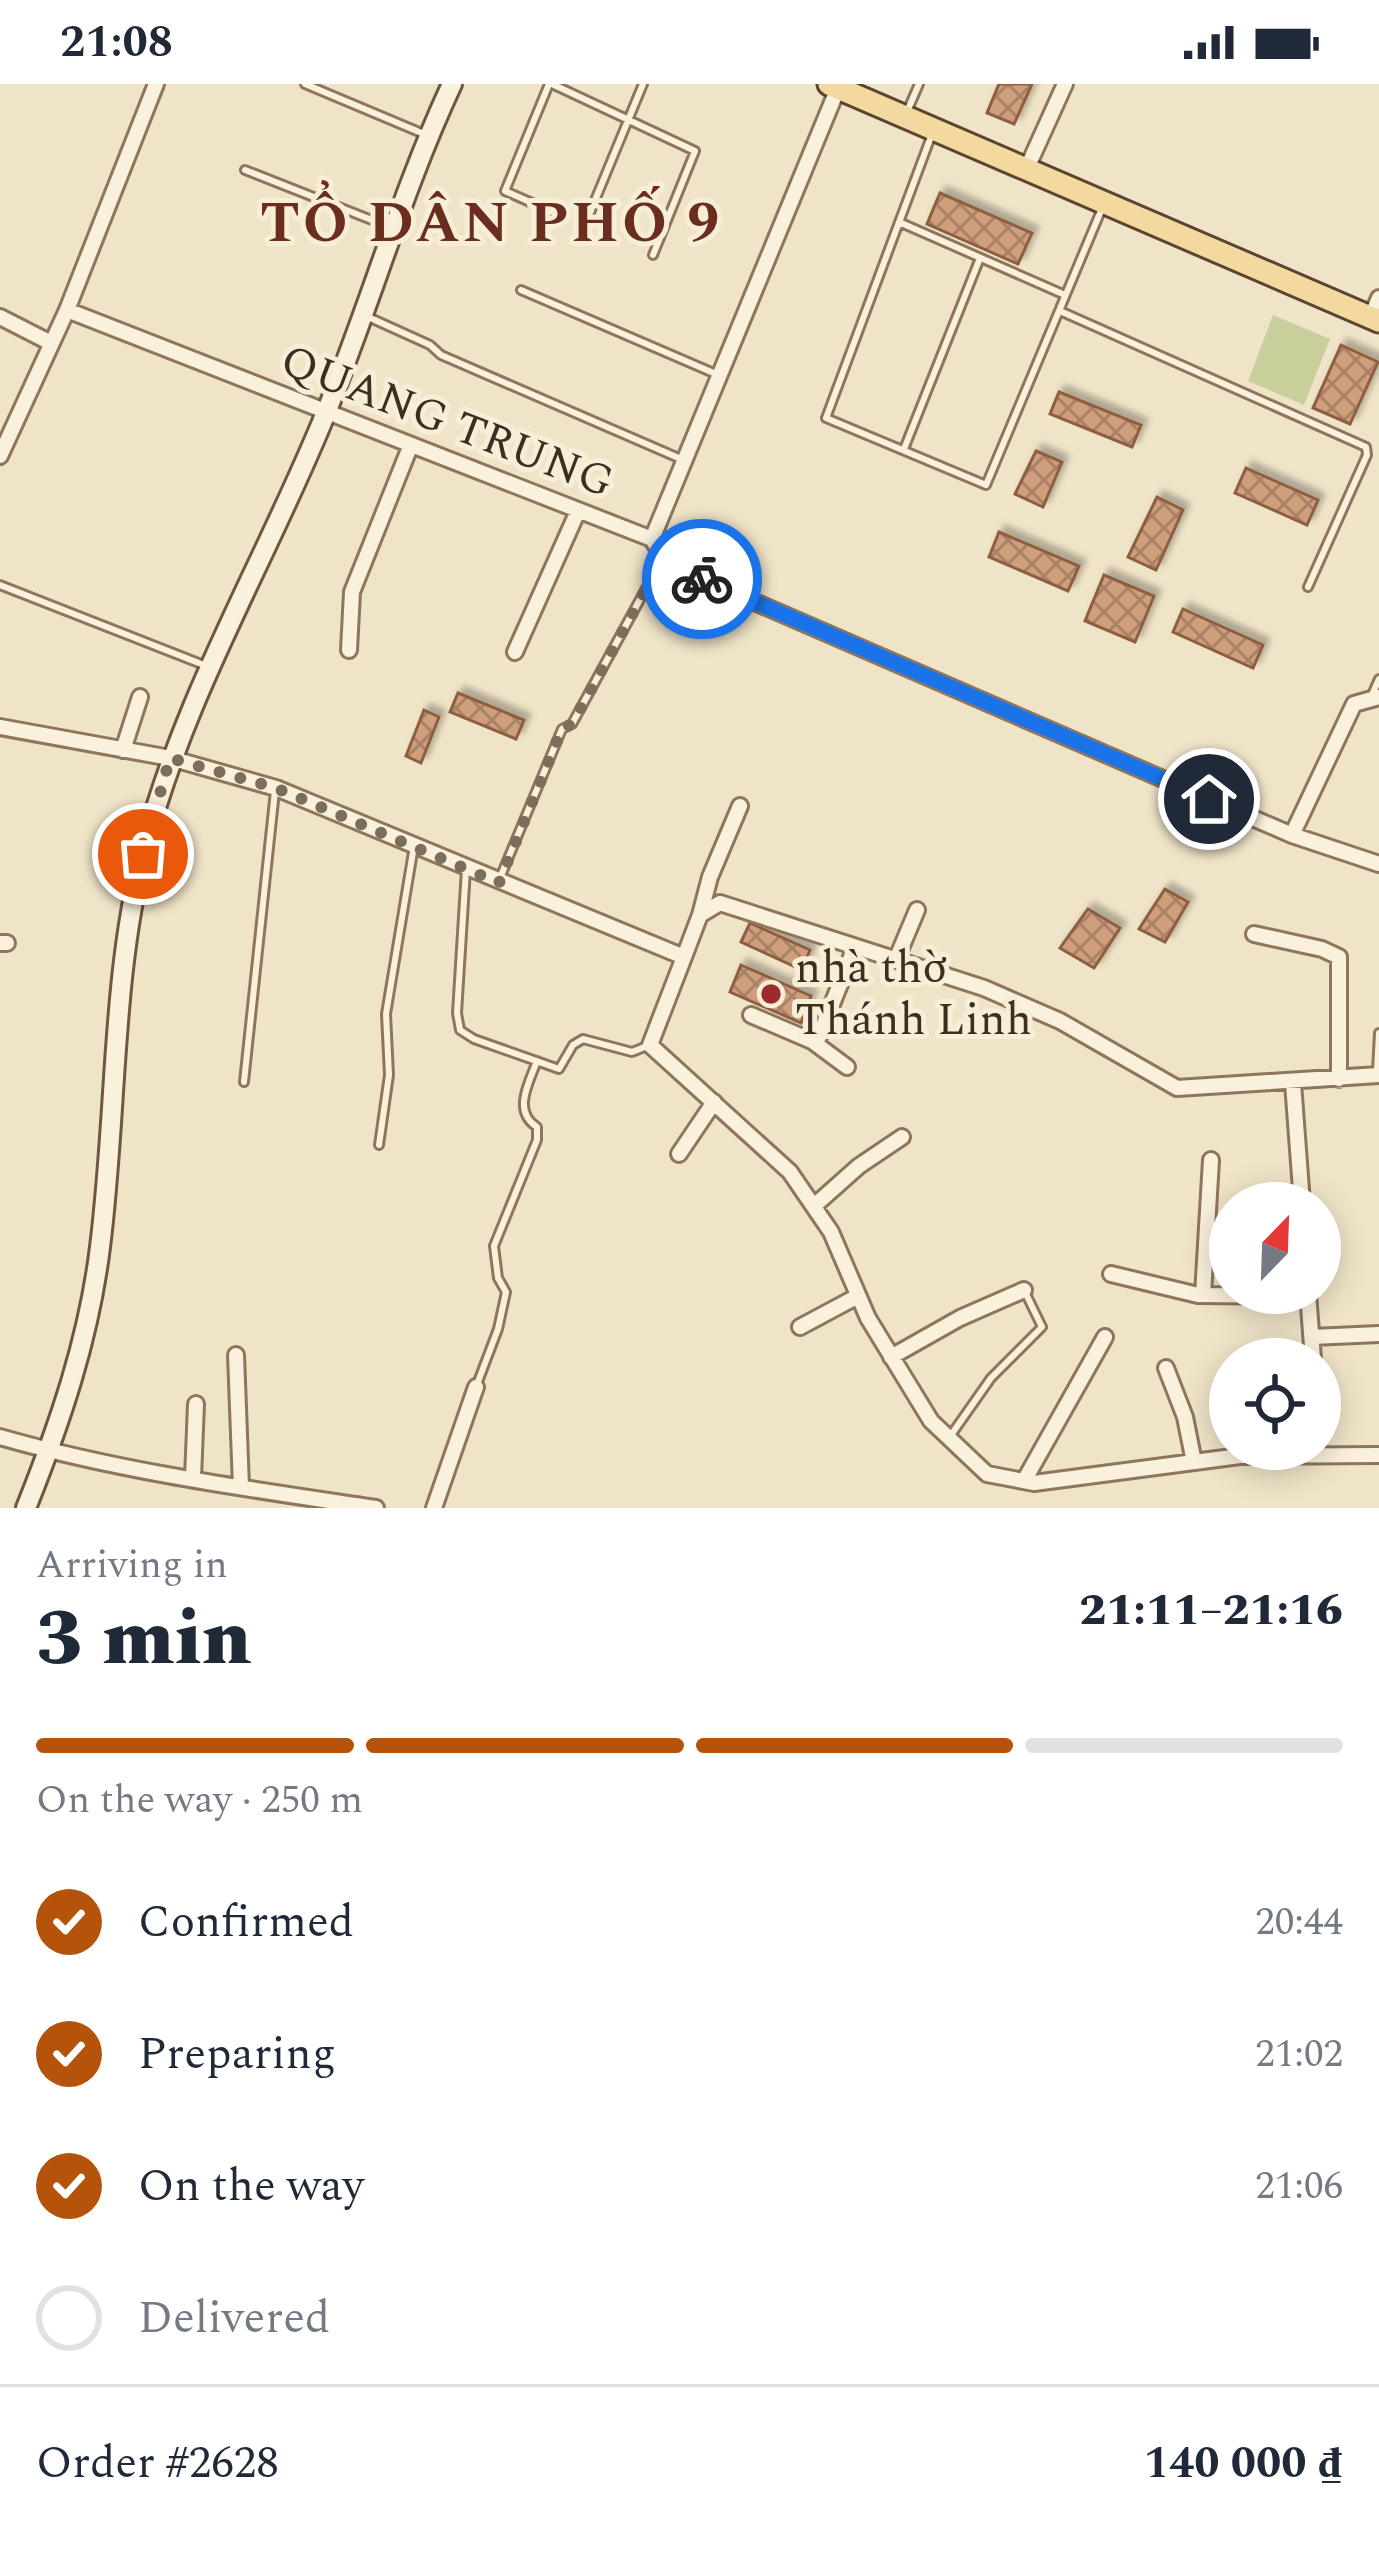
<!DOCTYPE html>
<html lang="en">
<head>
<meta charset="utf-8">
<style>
	:root { --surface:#fff; --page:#f6f6f7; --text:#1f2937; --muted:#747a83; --line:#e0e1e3; --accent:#b45309 }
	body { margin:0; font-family:Spectral,serif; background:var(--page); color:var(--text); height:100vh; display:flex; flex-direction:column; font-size:45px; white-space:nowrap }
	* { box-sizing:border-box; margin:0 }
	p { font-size:39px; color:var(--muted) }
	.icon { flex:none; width:66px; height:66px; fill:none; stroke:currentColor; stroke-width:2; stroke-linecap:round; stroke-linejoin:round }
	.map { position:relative; height:1424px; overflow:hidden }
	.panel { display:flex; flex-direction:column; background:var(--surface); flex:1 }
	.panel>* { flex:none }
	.needle { width:78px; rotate:23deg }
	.fabs { position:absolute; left:1209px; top:1098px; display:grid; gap:24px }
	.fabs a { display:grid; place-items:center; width:132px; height:132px; border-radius:50%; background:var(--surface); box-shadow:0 6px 30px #0003; font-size:60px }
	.pin { position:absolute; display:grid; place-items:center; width:102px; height:102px; color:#fff; margin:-51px; border:6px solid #fff; border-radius:50%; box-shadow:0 3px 12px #0007 }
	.courier { position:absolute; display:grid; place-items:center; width:120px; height:120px; margin:-60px; border:9px solid #1a73e8; border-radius:50%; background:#fff; color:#222; box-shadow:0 3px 15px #0007 }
	.head em { font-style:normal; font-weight:800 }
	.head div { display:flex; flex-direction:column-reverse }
	.head { display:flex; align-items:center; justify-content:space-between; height:204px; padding:0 36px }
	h1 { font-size:78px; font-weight:800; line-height:90px }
	.bar { display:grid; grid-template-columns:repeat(4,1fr); gap:18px 12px; align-content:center; height:144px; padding:0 36px }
	.bar i { height:15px; border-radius:9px; background:var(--line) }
	.bar .current { background:var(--accent) }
	.bar p { grid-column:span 4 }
	.line { display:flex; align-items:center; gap:30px; padding:0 36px; border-top:3px solid var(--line) }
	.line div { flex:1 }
	ol { padding:0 36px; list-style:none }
	li { display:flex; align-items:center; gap:36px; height:132px }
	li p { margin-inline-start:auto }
	li .icon { padding:12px; border-radius:50%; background:var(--accent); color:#fff; stroke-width:4 }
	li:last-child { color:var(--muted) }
	li i { width:66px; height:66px; border:6px solid var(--line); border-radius:50% }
	.status { display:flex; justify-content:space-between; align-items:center; height:84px; padding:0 60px; background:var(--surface); direction:ltr }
	.status svg { height:33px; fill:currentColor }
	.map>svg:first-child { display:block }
</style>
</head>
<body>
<div class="status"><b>21:08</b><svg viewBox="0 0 49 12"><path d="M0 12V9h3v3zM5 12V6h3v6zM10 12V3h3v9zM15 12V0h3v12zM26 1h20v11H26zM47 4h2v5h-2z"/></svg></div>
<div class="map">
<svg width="1379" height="1424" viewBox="0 0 1379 1424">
	<defs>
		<pattern id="building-cross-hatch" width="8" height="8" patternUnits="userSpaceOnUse" patternTransform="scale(3)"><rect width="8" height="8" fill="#cf9f7d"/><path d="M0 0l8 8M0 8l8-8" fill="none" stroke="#a98266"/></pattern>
		<filter id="shadow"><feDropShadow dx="6" dy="-6" stdDeviation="3" flood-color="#0004"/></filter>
	</defs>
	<rect width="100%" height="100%" fill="#f0e4c8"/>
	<path fill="#c9cf9b" d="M 1273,231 L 1330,255 L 1304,321 L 1248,297 Z"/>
	<path fill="url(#building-cross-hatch)" stroke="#8d5f41" stroke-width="3" filter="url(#shadow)" d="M 999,0 L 1032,0 L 1014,40 L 987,29 Z
		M 940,109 L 1032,149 L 1018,180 L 927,140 Z
		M 1341,261 L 1378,278 L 1350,340 L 1313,324 Z
		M 1059,308 L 1141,341 L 1132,363 L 1050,330 Z
		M 1036,367 L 1062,378 L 1043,423 L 1015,410 Z
		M 1246,384 L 1318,416 L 1307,441 L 1235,409 Z
		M 1157,413 L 1183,426 L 1156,486 L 1128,473 Z
		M 999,448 L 1079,482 L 1068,507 L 989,473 Z
		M 1104,491 L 1154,512 L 1135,558 L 1085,537 Z
		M 1183,525 L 1263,561 L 1253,584 L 1173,548 Z
		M 458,609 L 524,636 L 516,655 L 450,628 Z
		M 424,626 L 439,633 L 421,679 L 406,672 Z
		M 1165,805 L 1188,818 L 1165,858 L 1139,845 Z
		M 1088,825 L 1120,844 L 1094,884 L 1060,864 Z
		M 750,839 L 810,866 L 802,886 L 741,858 Z
		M 741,881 L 811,912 L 801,939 L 730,908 Z"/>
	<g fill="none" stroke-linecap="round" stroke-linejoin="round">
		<g stroke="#8d765c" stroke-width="12">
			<path id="lane" d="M 305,0 L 424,50
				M 549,0 L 505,107 L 557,130
				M 552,0 L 695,67 L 653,171
				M 906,30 L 919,0
				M 932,50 L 826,334 L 986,401 L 1103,122
				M 245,86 L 392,144
				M 899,138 L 1065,211
				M 584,143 L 643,0
				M 521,206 L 716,290
				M 1060,227 L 1366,363 L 1367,371 L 1308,503
				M 366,232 L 430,261 L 441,271 L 681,375
				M 904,365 L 980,174
				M 0,501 L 209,583
				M 1371,613 L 1379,595
				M 466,785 L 457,929 L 460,946 L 474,955 L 559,985 L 573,961 L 583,955 L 632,968 L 647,962
				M 500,794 L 562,645 L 572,640 L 661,477
				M 1377,987 L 1379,949
				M 244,998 L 275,707
				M 379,1061 L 389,991 L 386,930 L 414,762
				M 476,1303 L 498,1245 L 506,1208 L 498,1194 L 494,1162 L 537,1056 L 537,1043 C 512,1027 529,999 537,977
				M 951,1351 L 991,1294 L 1042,1243 L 1026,1210"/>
		</g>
		<g stroke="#8d765c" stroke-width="20">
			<path id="street" d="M 1027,84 L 1065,0
				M 67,226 L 652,455 L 667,480 L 1292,751 L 1354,620 L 1379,613
				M 0,233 L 49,258
				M 1371,233 L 1379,214
				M 0,372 L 67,226 L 156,0
				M 652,455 L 838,4
				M 349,566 L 352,508 L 410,363
				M 515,568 L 578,427
				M 0,643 L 170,674 L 276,704 L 684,873 L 700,831 L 720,819 L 984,904 L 1060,937 L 1177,1004 L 1379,991
				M 123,666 L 140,613
				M 1292,751 L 1379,780
				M 700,831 L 710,793 L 740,722
				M 1254,850 L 1322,865 L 1339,873 L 1339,995
				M 0,859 L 7,859
				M 684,873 L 650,961 L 790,1088 L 831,1148 L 868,1234 L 931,1337 L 987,1390 L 1034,1399 L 1240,1372 L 1379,1371
				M 896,876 L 917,826
				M 751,931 L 812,957 L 847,983
				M 816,960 L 855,863
				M 1293,999 L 1302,1119
				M 679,1070 L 714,1018
				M 814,1122 L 859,1082 L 902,1053
				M 1111,1190 L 1198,1211 L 1309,1212
				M 1308,1209 L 1313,1275
				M 1203,1211 L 1211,1076
				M 800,1243 L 858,1212
				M 1312,1253 L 1379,1250
				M 236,1271 L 241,1403
				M 891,1273 L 960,1234 L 1024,1206
				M 1166,1284 L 1185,1333 L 1194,1378
				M 0,1353 C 122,1388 250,1405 376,1424
				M 193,1394 L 196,1320
				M 1024,1397 L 1105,1253
				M 434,1424 L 476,1303"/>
		</g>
		<g stroke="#6f573f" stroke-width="24">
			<path id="secondary" d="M 26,1424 C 60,1339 89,1254 100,1163 C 117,1030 111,896 144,766 C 183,613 266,476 325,331 C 370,221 402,107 452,0"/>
		</g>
		<g stroke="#5b4430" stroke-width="27">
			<path id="primary" d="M 829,0 L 1379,237"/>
		</g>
		<use href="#lane" stroke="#faf1dc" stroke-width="6"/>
		<use href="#street" stroke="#faf1dc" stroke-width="14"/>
		<use href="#secondary" stroke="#faf1dc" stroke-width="18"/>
		<use href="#primary" stroke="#f3d9a0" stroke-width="21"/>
	</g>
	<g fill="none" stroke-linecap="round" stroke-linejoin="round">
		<path stroke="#7c6e5b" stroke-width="12" stroke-dasharray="0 21.6" d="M 143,770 L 170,674 L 276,704 L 499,799 L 562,645 L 572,640 L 663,474 L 667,480 L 702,495"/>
		<path stroke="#1a73e8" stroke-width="15" d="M 702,495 L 1209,715"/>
	</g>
	<circle fill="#9e2a2b" stroke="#f7eed8" stroke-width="4.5" cx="771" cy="910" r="12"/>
	<g text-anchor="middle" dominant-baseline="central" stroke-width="10" stroke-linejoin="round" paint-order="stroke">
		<g font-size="45" fill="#3d2e20" stroke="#f7eed8">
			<text transform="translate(447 338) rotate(21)">QUANG TRUNG</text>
		</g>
		<g font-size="45" fill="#3d2e20" stroke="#f7eed8" text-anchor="start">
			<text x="795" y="884">nhà thờ<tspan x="795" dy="52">Thánh Linh</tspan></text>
		</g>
		<g font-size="57" font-weight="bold" letter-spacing="3" fill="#6b2e1e" stroke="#f7eed8">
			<text x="491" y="140">TỔ DÂN PHỐ 9</text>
		</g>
	</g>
</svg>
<div class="fabs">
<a><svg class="needle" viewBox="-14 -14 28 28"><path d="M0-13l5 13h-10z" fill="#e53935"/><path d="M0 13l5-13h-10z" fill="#747a83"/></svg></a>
<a><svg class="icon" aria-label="locate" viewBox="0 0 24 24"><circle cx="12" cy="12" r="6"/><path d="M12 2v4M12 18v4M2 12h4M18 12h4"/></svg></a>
</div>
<div class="pin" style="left:143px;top:770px;background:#ea580c"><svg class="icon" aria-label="bag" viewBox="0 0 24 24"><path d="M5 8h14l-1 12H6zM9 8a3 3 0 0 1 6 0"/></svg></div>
<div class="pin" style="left:1209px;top:715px;background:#1f2937"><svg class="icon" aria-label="home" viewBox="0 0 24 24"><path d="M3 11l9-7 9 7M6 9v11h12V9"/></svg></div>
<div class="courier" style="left:702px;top:495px"><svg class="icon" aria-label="bike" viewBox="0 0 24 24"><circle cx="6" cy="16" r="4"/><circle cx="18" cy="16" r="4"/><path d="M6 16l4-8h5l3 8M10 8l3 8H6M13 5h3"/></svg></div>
</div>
<section class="panel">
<div class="head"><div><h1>3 min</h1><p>Arriving in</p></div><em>21:11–21:16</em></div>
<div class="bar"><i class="current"></i><i class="current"></i><i class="current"></i><i></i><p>On the way · 250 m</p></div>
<ol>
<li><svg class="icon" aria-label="check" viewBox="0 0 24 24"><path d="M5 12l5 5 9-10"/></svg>Confirmed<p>20:44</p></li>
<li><svg class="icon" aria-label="check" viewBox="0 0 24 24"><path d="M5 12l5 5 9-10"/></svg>Preparing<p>21:02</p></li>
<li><svg class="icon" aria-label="check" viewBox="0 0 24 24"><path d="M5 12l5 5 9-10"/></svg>On the way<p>21:06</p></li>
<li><i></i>Delivered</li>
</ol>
<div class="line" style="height:156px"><div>Order #2628</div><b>140 000 ₫</b></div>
</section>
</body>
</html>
